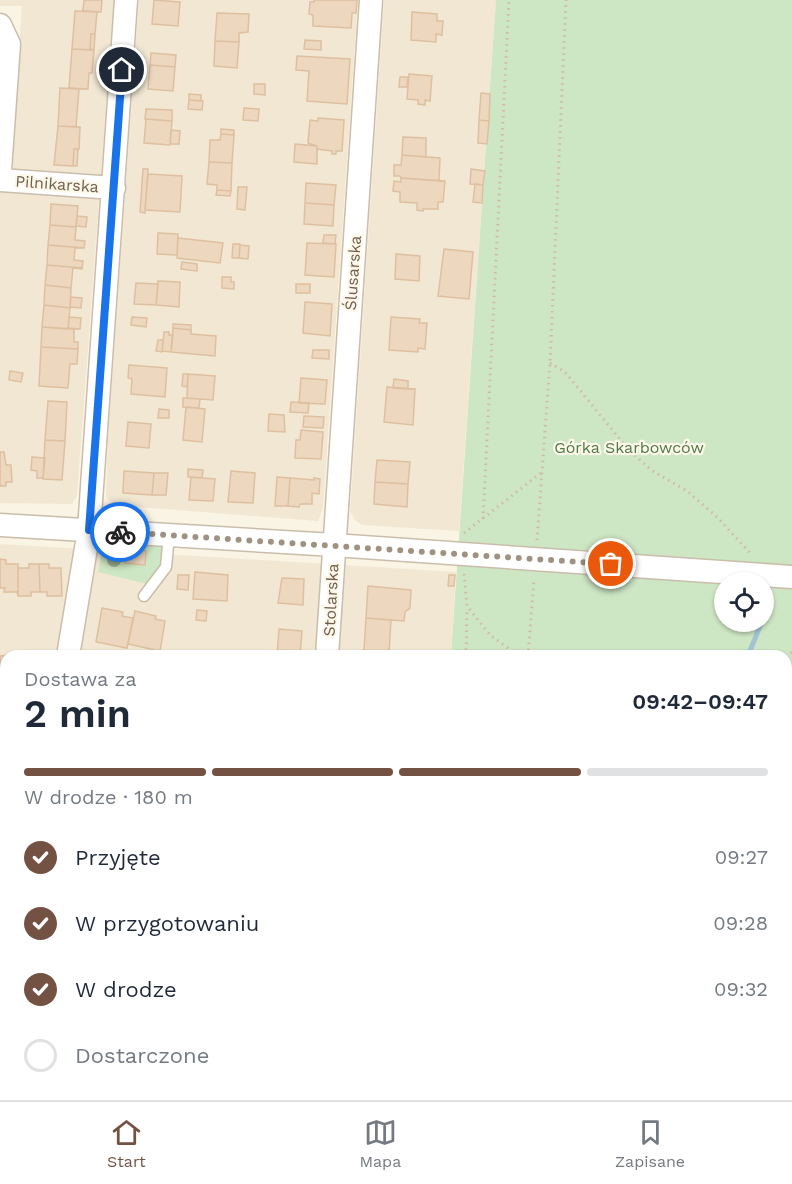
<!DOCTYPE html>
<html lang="pl">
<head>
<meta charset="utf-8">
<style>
	:root { --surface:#fff; --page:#f6f6f7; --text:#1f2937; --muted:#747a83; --line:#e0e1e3; --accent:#735244 }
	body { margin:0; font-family:"Work Sans",sans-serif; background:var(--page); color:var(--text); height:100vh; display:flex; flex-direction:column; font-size:22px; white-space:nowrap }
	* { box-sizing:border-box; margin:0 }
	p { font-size:20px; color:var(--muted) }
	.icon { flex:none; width:33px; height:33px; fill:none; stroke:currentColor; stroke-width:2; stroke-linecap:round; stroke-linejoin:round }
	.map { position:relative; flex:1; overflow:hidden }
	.panel { position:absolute; left:0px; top:650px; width:792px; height:452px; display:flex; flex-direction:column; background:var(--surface); border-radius:18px 18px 0 0; box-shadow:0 2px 4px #0004 }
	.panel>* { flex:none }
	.fabs { position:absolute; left:714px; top:572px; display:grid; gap:12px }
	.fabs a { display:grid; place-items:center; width:60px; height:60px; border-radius:50%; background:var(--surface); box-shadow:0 2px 4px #0004; font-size:30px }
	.pin { position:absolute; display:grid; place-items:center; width:51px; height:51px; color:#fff; margin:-26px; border:3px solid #fff; border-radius:50%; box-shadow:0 2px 6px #0007 }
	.courier { position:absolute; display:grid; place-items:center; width:60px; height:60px; margin:-30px; border:4px solid #1a73e8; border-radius:50%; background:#fff; color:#222; box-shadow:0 2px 8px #0007 }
	.overview em { font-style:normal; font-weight:600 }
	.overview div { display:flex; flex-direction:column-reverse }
	.overview { display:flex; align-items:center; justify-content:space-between; height:102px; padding:0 24px }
	h1 { font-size:39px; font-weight:600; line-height:45px }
	.bar { display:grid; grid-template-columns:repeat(4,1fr); gap:9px 6px; align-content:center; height:72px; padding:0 24px }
	.bar i { height:8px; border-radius:4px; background:var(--line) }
	.bar .active { background:var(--accent) }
	.bar p { grid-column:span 4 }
	ol { padding:0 24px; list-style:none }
	li { display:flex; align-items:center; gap:18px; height:66px }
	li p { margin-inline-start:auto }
	li .icon { padding:6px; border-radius:50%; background:var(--accent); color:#fff; stroke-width:4 }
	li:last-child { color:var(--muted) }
	li i { width:33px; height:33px; border:3px solid var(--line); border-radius:50% }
	.tab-bar { display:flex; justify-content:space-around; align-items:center; height:84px; border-top:2px solid var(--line); background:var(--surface); font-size:16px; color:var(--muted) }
	.tab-bar a { display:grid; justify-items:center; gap:3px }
	.tab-bar .active { color:var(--accent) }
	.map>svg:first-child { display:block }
</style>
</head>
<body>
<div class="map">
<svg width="792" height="1100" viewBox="0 0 792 1100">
	<rect width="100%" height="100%" fill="#faf4e4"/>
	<path fill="#f1e7d3" d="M 0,0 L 114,0 L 101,175 L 10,171 L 22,6 L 0,6 Z
		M 139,0 L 358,0 L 323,508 L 318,521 L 113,505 L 106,497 L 108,436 Z
		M 384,0 L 496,0 L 459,531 L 362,525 L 355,520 L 350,511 Z
		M 0,191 L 99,199 L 77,496 L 72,504 L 0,503 Z
		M 0,544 L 456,572 L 451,655 L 6,656 L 6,1095 L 367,1095 L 364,1100 L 0,1100 Z"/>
	<path fill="#cde6c4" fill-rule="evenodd" d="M 496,0 L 792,0 L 792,1100 L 364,1100 L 367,1095 L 786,1095 L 786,656 L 451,655 ZM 724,582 L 764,582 L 764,621 L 724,621 Z
		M 109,543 L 164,547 L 162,564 L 147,584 L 98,572 L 103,546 Z"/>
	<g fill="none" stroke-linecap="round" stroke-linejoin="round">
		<path stroke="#a2c4d2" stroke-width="5" d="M 764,618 L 769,606
			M 748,656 L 762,621
			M 652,1100 L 655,1095"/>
	</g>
	<path fill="#edd7be" stroke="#dec0a0" stroke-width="1.5" d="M 84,0 L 102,0 L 101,12 L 83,11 Z
		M 154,0 L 180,2 L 178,26 L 152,24 Z
		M 314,0 L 357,0 L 356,13 L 352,13 L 351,28 L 313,26 L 313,15 L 309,14 L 310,2 L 314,2 Z
		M 75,11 L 97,12 L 95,34 L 91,34 L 90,50 L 72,49 Z
		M 412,12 L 437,14 L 437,21 L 443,21 L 442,35 L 436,34 L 436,42 L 411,40 Z
		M 217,13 L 249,14 L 248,32 L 239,33 L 239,42 L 215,41 Z
		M 91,34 L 95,34 L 94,50 L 90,49 Z
		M 305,40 L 321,41 L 321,50 L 304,49 Z
		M 215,41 L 239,42 L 237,68 L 214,66 Z
		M 72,49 L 94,50 L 92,73 L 89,73 L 88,89 L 69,88 Z
		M 151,53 L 176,55 L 175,67 L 150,65 Z
		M 297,56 L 350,59 L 347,104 L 307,101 L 309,71 L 296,70 Z
		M 150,65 L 175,67 L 173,91 L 148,89 Z
		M 409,74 L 432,76 L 430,101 L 425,100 L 425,105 L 418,104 L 418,100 L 407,99 Z
		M 400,77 L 408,77 L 407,87 L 399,87 Z
		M 254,84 L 265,84 L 265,95 L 254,94 Z
		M 60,88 L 79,89 L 76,127 L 58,126 Z
		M 481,93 L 490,94 L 489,121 L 479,120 Z
		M 189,94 L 201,95 L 201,101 L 189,100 Z
		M 189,100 L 203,101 L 202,110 L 188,109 Z
		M 244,108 L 259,109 L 258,121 L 243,120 Z
		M 146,109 L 172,110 L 172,121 L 145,119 Z
		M 318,118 L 344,120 L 342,151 L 336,151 L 336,154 L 332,154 L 332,151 L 317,149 L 317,146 L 308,143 L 310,120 L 318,121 Z
		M 146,119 L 172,121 L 170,145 L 144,143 Z
		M 479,120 L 489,121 L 487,144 L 478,143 Z
		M 58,126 L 80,127 L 79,149 L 74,149 L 73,166 L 54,165 Z
		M 221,129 L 234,130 L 234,135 L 221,134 Z
		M 171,130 L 180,131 L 179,144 L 170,144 Z
		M 221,134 L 234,135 L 232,163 L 209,162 L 210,140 L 220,140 Z
		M 403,137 L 426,138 L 426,157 L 402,155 Z
		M 295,144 L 317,146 L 317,164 L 294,162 Z
		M 74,149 L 78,149 L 77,166 L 73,166 Z
		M 402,155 L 440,158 L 439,181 L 401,178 L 400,176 L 394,176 L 394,165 L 401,165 Z
		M 209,162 L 232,163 L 231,191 L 217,190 L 217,185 L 207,184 Z
		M 143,169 L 148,169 L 145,213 L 140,212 Z
		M 471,169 L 485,171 L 483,185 L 470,184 Z
		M 148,174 L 182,176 L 180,212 L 145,210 Z
		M 401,178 L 445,181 L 443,202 L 438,202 L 438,209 L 423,209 L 423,211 L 417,210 L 417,203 L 400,202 L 400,192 L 393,191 L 394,181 L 401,182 Z
		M 306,183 L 336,185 L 334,205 L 305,203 Z
		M 475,184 L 483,185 L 482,203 L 473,202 Z
		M 238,187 L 247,187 L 245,210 L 237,209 Z
		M 217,190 L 231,191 L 230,196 L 216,195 Z
		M 305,203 L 334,205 L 333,226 L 304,224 Z
		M 51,204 L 78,206 L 76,227 L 50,225 Z
		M 77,216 L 87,217 L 86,227 L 76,226 Z
		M 50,225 L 76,227 L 75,240 L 85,241 L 84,248 L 48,245 Z
		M 158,233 L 178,234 L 177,255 L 157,254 Z
		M 324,235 L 336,235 L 335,244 L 323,243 Z
		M 178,238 L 223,243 L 220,263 L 177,258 Z
		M 307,243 L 336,244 L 334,277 L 305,275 Z
		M 233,244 L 240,244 L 239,258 L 232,258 Z
		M 48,245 L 84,248 L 75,248 L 74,260 L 83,261 L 82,268 L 47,265 Z
		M 240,245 L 249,246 L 248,259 L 239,258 Z
		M 444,249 L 473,252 L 469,299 L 438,296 Z
		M 396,254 L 420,256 L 419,281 L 395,279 Z
		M 182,262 L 197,264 L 197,271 L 181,269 Z
		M 47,265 L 82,268 L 82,269 L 73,268 L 71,288 L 45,285 Z
		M 222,277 L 231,277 L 231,282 L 234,282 L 234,289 L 222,288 Z
		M 158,281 L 180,282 L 179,307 L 156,305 Z
		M 136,283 L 158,284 L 156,305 L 134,304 Z
		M 296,284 L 310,284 L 310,293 L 296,293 Z
		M 45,285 L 71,288 L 70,308 L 44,305 Z
		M 71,297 L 82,298 L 81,308 L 70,307 Z
		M 305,302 L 332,304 L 330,336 L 303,333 Z
		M 44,305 L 70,308 L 68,329 L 42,327 Z
		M 69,317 L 81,318 L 80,329 L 68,328 Z
		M 132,317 L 147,318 L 146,327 L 131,325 Z
		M 391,317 L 420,319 L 419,323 L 427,323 L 425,349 L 418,348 L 418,352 L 389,350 Z
		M 173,324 L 191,325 L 191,330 L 173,328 Z
		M 42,327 L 74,329 L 74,342 L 78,342 L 78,349 L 41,347 Z
		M 173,328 L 191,330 L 191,334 L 216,336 L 215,356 L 171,352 Z
		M 164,332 L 169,332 L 169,335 L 173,335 L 171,352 L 162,351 Z
		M 158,340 L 163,340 L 162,352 L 156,351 Z
		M 41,347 L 78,349 L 77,364 L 70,364 L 68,388 L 39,386 Z
		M 313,350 L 329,350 L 329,359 L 312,358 Z
		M 129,365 L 167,368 L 165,397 L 131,394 L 132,379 L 128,378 Z
		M 10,371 L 23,373 L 21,382 L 9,380 Z
		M 183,374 L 188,374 L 187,387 L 182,386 Z
		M 188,374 L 215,376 L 213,400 L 187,398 Z
		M 301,378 L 327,380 L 325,404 L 299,403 Z
		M 394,379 L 408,381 L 408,389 L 393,388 Z
		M 387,387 L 415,389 L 413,425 L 384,422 Z
		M 183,398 L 200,399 L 199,408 L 183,407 Z
		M 48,401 L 67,402 L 65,441 L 45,440 Z
		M 291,402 L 309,403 L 308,413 L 290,412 Z
		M 186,407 L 205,409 L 202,442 L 183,440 Z
		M 159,409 L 169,410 L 169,418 L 158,418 Z
		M 269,414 L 284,415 L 285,432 L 268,431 Z
		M 304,416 L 324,417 L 323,428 L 303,427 Z
		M 128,422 L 151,424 L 149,448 L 126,446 Z
		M 301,430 L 323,432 L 321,459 L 295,458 L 296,440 L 300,440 Z
		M 45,440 L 65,441 L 62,480 L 43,479 Z
		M 0,452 L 4,452 L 6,465 L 11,465 L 12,482 L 6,482 L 6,486 L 0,486 Z
		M 32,457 L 45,458 L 43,478 L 37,478 L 37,471 L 31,470 Z
		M 377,460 L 410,462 L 408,484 L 375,482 Z
		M 188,469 L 203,470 L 202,478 L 188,477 Z
		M 124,471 L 154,473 L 152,495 L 123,493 Z
		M 231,471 L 255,473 L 253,503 L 228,502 Z
		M 154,473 L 168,473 L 166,495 L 152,495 Z
		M 191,477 L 215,479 L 213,501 L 189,500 Z
		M 277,477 L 290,478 L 288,506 L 275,506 Z
		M 290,478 L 314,480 L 314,478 L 320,479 L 319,494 L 312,493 L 312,504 L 300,504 L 299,507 L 288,506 Z
		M 375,482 L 408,484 L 407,507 L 374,504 Z
		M 126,549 L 146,551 L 145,565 L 125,563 Z
		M 0,559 L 6,560 L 6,564 L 18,564 L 18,596 L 17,592 L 4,592 L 5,588 L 0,588 Z
		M 18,564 L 18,568 L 29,568 L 29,564 L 39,564 L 40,592 L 31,592 L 31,596 L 18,596 Z
		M 39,564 L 49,564 L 49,568 L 61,568 L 62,596 L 47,596 L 47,592 L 40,592 Z
		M 195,572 L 228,575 L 227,601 L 193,599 Z
		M 178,575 L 189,575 L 188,590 L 177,589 Z
		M 449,575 L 455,575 L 454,586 L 448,586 Z
		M 282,578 L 304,579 L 303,605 L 278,603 Z
		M 368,586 L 411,590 L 410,608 L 405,612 L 404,621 L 366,618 Z
		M 102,608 L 123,612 L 122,616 L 133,618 L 127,648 L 96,642 Z
		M 197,610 L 207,611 L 206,621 L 196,620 Z
		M 135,611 L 156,616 L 155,619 L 165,621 L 160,651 L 128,644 Z
		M 366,618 L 391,620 L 389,653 L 364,651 Z
		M 279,629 L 302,631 L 300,656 L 277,655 Z
		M 28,653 L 29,656 L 6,656 L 6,688 L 2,688 L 0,656 Z
		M 0,989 L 6,995 L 6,1023 L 0,1029 Z
		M 6,1023 L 6,1043 L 0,1037 L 0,1029 Z
		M 158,1095 L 178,1095 L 184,1100 L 154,1100 Z
		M 314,1095 L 340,1095 L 337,1100 L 324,1100 Z"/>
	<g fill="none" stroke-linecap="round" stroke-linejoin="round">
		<g stroke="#cabdab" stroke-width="13">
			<path id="lane" d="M 144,596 L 166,567 L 169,535"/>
		</g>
		<g stroke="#cabdab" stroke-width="25">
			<path id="street" d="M 0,170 L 9,44 L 0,25
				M 0,180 L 114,188
				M 0,525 L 334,545 L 792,577
				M 68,656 L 89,530 L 126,0
				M 327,656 L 371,0
				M 0,784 L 6,794
				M 0,865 L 6,861
				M 0,953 L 6,959
				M 218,1100 L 221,1095"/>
		</g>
		<path stroke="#d1baa2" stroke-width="3" stroke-dasharray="1.5 4.5" stroke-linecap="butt" d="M 550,363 L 565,372 L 627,448 L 651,470 L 687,491 L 717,517 L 751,554
			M 110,508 L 146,512
			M 483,519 L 509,0
			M 464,533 L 541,473
			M 537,540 L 550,363 L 566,0
			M 464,574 L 467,606 L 490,635 L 519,656
			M 466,656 L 467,608
			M 528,656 L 534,580
			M 786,657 L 792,652
			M 786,968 L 792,964
			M 753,1095 L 755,1100
			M 389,1100 L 392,1095
			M 454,1100 L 454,1095
			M 477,1100 L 482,1095
			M 592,1100 L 595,1095"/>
		<use href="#lane" stroke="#fff" stroke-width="10"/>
		<use href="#street" stroke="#fff" stroke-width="22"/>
	</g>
	<circle fill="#9db18e" cx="114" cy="560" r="7"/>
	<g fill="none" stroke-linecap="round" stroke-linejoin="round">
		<path stroke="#a09281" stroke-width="6" stroke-dasharray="0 10.8" d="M 120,532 L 611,564"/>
		<path stroke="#1a73e8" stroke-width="8" d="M 120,532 L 89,530 L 122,70"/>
	</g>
	<g text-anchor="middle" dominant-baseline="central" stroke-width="4.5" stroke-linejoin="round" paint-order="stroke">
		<g font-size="16" fill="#705e4c" stroke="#fdf8ea">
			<text transform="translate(57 184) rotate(4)">Pilnikarska</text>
			<text transform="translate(353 273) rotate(-86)">Ślusarska</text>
			<text transform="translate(331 600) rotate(-87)">Stolarska</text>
		</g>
		<g font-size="16" fill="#517a48" stroke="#fdf8ea">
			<text x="629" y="447">Górka Skarbowców</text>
		</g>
	</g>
</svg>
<div class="fabs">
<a><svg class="icon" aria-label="locate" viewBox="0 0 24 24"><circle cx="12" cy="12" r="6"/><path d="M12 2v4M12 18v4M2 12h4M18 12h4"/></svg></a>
</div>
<div class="pin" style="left:611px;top:564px;background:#ea580c"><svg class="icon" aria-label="bag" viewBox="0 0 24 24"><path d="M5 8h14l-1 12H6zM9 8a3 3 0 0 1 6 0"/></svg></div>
<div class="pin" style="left:122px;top:70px;background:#1f2937"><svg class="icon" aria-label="home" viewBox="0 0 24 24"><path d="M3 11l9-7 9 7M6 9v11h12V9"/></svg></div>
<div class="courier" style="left:120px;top:532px"><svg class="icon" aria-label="bike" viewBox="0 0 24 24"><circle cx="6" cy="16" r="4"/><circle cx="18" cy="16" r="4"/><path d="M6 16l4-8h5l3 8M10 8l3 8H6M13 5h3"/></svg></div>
<section class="panel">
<div class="overview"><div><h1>2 min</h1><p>Dostawa za</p></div><em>09:42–09:47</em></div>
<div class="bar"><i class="active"></i><i class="active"></i><i class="active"></i><i></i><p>W drodze · 180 m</p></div>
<ol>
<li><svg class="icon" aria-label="check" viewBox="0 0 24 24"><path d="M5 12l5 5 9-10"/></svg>Przyjęte<p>09:27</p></li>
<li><svg class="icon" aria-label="check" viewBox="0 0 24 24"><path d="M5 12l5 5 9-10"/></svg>W przygotowaniu<p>09:28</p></li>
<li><svg class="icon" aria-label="check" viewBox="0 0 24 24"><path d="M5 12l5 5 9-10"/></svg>W drodze<p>09:32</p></li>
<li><i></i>Dostarczone</li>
</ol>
</section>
</div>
<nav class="tab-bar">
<a class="active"><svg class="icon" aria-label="home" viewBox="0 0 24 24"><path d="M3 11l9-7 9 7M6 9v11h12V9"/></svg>Start</a>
<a><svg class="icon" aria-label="map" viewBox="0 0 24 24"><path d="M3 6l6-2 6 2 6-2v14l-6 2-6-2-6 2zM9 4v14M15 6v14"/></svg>Mapa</a>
<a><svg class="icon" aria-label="saved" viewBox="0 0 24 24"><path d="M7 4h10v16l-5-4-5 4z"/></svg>Zapisane</a>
</nav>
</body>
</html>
